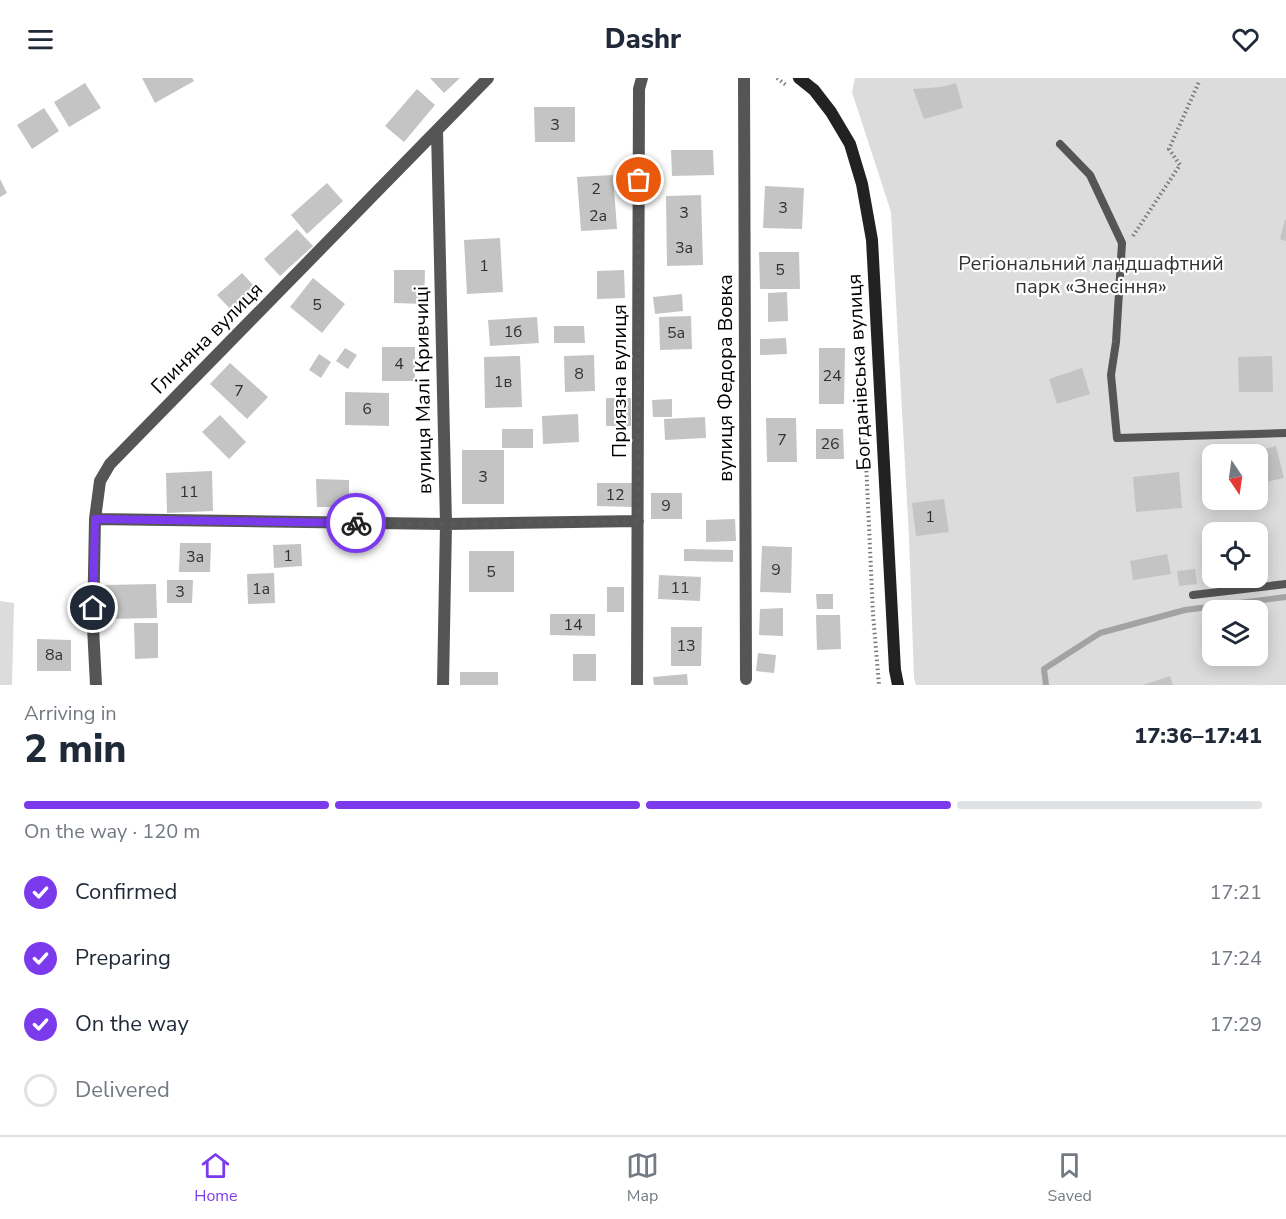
<!DOCTYPE html>
<html lang="en">
<head>
<meta charset="utf-8">
<style>
	:root { --surface:#fff; --page:#f6f6f7; --text:#1f2937; --muted:#747a83; --line:#e0e1e3; --accent:#7c3aed }
	body { margin:0; font-family:"Nunito Sans",sans-serif; background:var(--page); color:var(--text); height:100vh; display:flex; flex-direction:column; font-size:22px; white-space:nowrap }
	* { box-sizing:border-box; margin:0 }
	p { font-size:20px; color:var(--muted) }
	.icon { flex:none; width:33px; height:33px; fill:none; stroke:currentColor; stroke-width:2; stroke-linecap:round; stroke-linejoin:round }
	.map { position:relative; height:607px; overflow:hidden }
	.side { display:flex; flex-direction:column; background:var(--surface); flex:1 }
	.side>* { flex:none }
	.needle { width:39px; rotate:167deg }
	.controls { position:absolute; left:1202px; top:366px; display:grid; gap:12px }
	.controls a { display:grid; place-items:center; width:66px; height:66px; border-radius:12px; background:var(--surface); box-shadow:0 3px 15px #0003; font-size:30px }
	.pin { position:absolute; display:grid; place-items:center; width:51px; height:51px; color:#fff; margin:-26px; border:3px solid #fff; border-radius:50%; box-shadow:0 2px 6px #0007 }
	.courier { position:absolute; display:grid; place-items:center; width:60px; height:60px; margin:-30px; border:4px solid #7c3aed; border-radius:50%; background:#fff; color:#222; box-shadow:0 2px 8px #0007 }
	.summary em { font-style:normal; font-weight:800 }
	.summary div { display:flex; flex-direction:column-reverse }
	.summary { display:flex; align-items:center; justify-content:space-between; height:102px; padding:0 24px }
	h1 { font-size:39px; font-weight:800; line-height:45px }
	.bar { display:grid; grid-template-columns:repeat(4,1fr); gap:9px 6px; align-content:center; height:72px; padding:0 24px }
	.bar i { height:8px; border-radius:4px; background:var(--line) }
	.bar .on { background:var(--accent) }
	.bar p { grid-column:span 4 }
	ol { padding:0 24px; list-style:none }
	li { display:flex; align-items:center; gap:18px; height:66px }
	li p { margin-inline-start:auto }
	li .icon { padding:6px; border-radius:50%; background:var(--accent); color:#fff; stroke-width:4 }
	li:last-child { color:var(--muted) }
	li i { width:33px; height:33px; border:3px solid var(--line); border-radius:50% }
	header { display:flex; justify-content:space-between; align-items:center; height:78px; padding:0 24px; background:var(--surface); font-size:27px; font-weight:800 }
	.tab-bar { display:flex; justify-content:space-around; align-items:center; height:84px; border-top:2px solid var(--line); background:var(--surface); font-size:16px; color:var(--muted) }
	.tab-bar a { display:grid; justify-items:center; gap:3px }
	.tab-bar .on { color:var(--accent) }
	.map>svg:first-child { display:block }
</style>
</head>
<body>
<header><svg class="icon" aria-label="menu" viewBox="0 0 24 24"><path d="M4 6h16M4 12h16M4 18h16"/></svg>Dashr<svg class="icon" aria-label="heart" viewBox="0 0 24 24"><path d="M12 20l-8-8c-3-5 5-10 8-4 3-6 11-1 8 4z"/></svg></header>
<div class="map">
<svg width="1286" height="607" viewBox="0 0 1286 607">
	<rect width="100%" height="100%" fill="#fff"/>
	<path fill="#dcdcdc" fill-rule="evenodd" d="M 855,0 L 1286,0 L 1286,607 L 916,607 L 914,600 L 909,458 L 891,134 L 852,14 ZM 1212,376 L 1257,376 L 1257,422 L 1212,422 ZM 1212,454 L 1257,454 L 1257,500 L 1212,500 ZM 1212,532 L 1257,532 L 1257,578 L 1212,578 Z
		M 0,523 L 14,525 L 12,607 L 0,607 Z"/>
	<g fill="none" stroke-linecap="round" stroke-linejoin="round">
		<path stroke="#a3a3a3" stroke-width="6" d="M 1046,607 L 1044,591 L 1100,555 L 1185,532 L 1286,519"/>
	</g>
	<path fill="#c4c4c4" d="M 142,0 L 192,0 L 194,3 L 155,25 Z
		M 430,0 L 460,0 L 444,15 Z
		M 85,5 L 101,30 L 69,49 L 54,24 Z
		M 956,5 L 963,30 L 924,41 L 913,11 L 941,9 Z
		M 417,11 L 435,27 L 404,64 L 385,48 Z
		M 534,29 L 575,29 L 575,64 L 535,64 Z
		M 44,30 L 59,53 L 32,71 L 17,47 Z
		M 671,72 L 713,72 L 714,97 L 672,98 Z
		M 613,97 L 617,151 L 581,153 L 577,99 Z
		M 0,101 L 7,115 L 0,119 Z
		M 327,105 L 343,123 L 307,156 L 291,137 Z
		M 765,108 L 804,110 L 802,151 L 763,150 Z
		M 701,117 L 703,187 L 667,188 L 666,118 Z
		M 1285,142 L 1286,142 L 1286,163 L 1280,161 Z
		M 297,151 L 313,168 L 280,198 L 264,181 Z
		M 500,160 L 503,214 L 467,216 L 464,162 Z
		M 759,174 L 799,174 L 800,211 L 760,211 Z
		M 394,192 L 425,192 L 424,226 L 394,225 Z
		M 624,192 L 625,220 L 597,221 L 597,193 Z
		M 242,195 L 258,212 L 234,235 L 217,217 Z
		M 313,200 L 345,226 L 322,255 L 290,229 Z
		M 787,214 L 788,243 L 768,244 L 768,215 Z
		M 682,216 L 683,233 L 655,236 L 653,219 Z
		M 691,238 L 692,271 L 660,272 L 659,239 Z
		M 537,239 L 539,265 L 490,268 L 488,242 Z
		M 554,248 L 584,248 L 585,265 L 554,265 Z
		M 786,260 L 787,276 L 760,277 L 760,261 Z
		M 382,269 L 415,269 L 415,303 L 382,303 Z
		M 345,270 L 357,277 L 348,291 L 336,283 Z
		M 819,270 L 845,270 L 844,326 L 819,326 Z
		M 319,276 L 331,284 L 321,300 L 309,292 Z
		M 594,277 L 595,313 L 565,314 L 564,278 Z
		M 520,278 L 522,329 L 485,330 L 484,279 Z
		M 1272,278 L 1273,314 L 1239,314 L 1238,279 Z
		M 230,285 L 268,319 L 247,341 L 210,306 Z
		M 1082,290 L 1090,316 L 1057,326 L 1049,301 Z
		M 345,314 L 389,315 L 389,348 L 345,347 Z
		M 606,320 L 631,320 L 631,348 L 606,348 Z
		M 672,321 L 672,339 L 653,339 L 652,322 Z
		M 578,336 L 579,364 L 543,366 L 542,338 Z
		M 220,337 L 246,364 L 229,381 L 202,354 Z
		M 705,339 L 706,360 L 665,362 L 664,341 Z
		M 766,340 L 796,340 L 797,384 L 767,384 Z
		M 502,351 L 533,351 L 533,370 L 502,370 Z
		M 816,351 L 843,351 L 844,381 L 816,381 Z
		M 1276,368 L 1284,400 L 1257,406 L 1257,376 L 1244,376 Z
		M 462,372 L 504,372 L 504,426 L 462,426 Z
		M 212,393 L 213,433 L 167,435 L 166,395 Z
		M 1179,394 L 1182,430 L 1136,434 L 1133,399 Z
		M 316,401 L 349,402 L 349,429 L 317,429 Z
		M 597,405 L 633,405 L 633,429 L 597,428 Z
		M 651,415 L 682,415 L 682,441 L 651,441 Z
		M 944,421 L 949,454 L 916,458 L 912,425 Z
		M 735,441 L 736,463 L 706,464 L 706,442 Z
		M 180,465 L 211,465 L 210,494 L 179,494 Z
		M 301,466 L 302,488 L 274,490 L 273,467 Z
		M 762,468 L 792,469 L 791,515 L 760,514 Z
		M 684,471 L 733,472 L 733,484 L 684,483 Z
		M 469,473 L 514,473 L 514,514 L 469,514 Z
		M 1167,476 L 1171,496 L 1133,502 L 1130,483 Z
		M 1195,491 L 1197,506 L 1179,508 L 1177,493 Z
		M 274,495 L 275,525 L 248,526 L 247,496 Z
		M 659,497 L 701,499 L 700,523 L 658,521 Z
		M 167,502 L 193,502 L 192,525 L 167,525 Z
		M 156,506 L 157,540 L 105,541 L 105,507 Z
		M 607,509 L 624,509 L 624,534 L 607,534 Z
		M 816,516 L 833,516 L 833,531 L 817,531 Z
		M 783,530 L 783,558 L 759,557 L 760,531 Z
		M 550,536 L 595,536 L 595,558 L 550,557 Z
		M 816,537 L 840,537 L 841,571 L 817,572 Z
		M 134,545 L 158,545 L 158,580 L 135,581 Z
		M 671,549 L 702,549 L 701,588 L 671,588 Z
		M 37,561 L 71,562 L 71,593 L 37,593 Z
		M 758,575 L 776,577 L 774,595 L 756,593 Z
		M 573,576 L 596,576 L 596,603 L 573,603 Z
		M 460,594 L 498,594 L 498,607 L 460,607 Z
		M 687,596 L 688,607 L 654,607 L 653,599 Z
		M 1170,598 L 1173,607 L 1143,607 Z"/>
	<g fill="none" stroke-linecap="round" stroke-linejoin="round">
		<path stroke="#777" stroke-width="4" stroke-dasharray="1.5 3" stroke-linecap="butt" d="M 777,0 L 786,7
			M 1133,158 L 1180,87 L 1169,71 L 1199,4
			M 864,339 L 873,536 L 879,607"/>
		<path stroke="#555" stroke-width="8" d="M 1060,66 L 1090,97 L 1122,165 L 1116,264 L 1111,297 L 1117,360 L 1286,355
			M 1193,517 L 1286,506"/>
		<path stroke="#555" stroke-width="12" d="M 744,0 L 746,601
			M 437,53 L 446,446 L 443,607
			M 95,441 L 446,446 L 638,443
			M 96,607 L 93,549 L 95,441 L 100,403 L 110,386 L 488,0
			M 637,607 L 639,11 L 642,0"/>
		<path stroke="#222" stroke-width="12" d="M 799,0 L 814,12 L 831,34 L 850,66 L 862,106 L 872,162 L 895,592 L 898,607"/>
	</g>
	<g fill="none" stroke-linecap="round" stroke-linejoin="round">
		<path stroke="#595959" stroke-width="6" stroke-dasharray="0 10.8" d="M 356,445 L 446,446 L 638,443 L 639,102"/>
		<path stroke="#7c3aed" stroke-width="8" d="M 93,530 L 95,441 L 356,445"/>
	</g>
	<g text-anchor="middle" dominant-baseline="central" stroke-width="4.5" stroke-linejoin="round" paint-order="stroke">
		<g font-size="16" fill="#313131">
			<text x="555" y="47">3</text>
			<text x="596" y="111">2</text>
			<text x="783" y="130">3</text>
			<text x="684" y="135">3</text>
			<text x="598" y="138">2а</text>
			<text x="684" y="170">3а</text>
			<text x="484" y="188">1</text>
			<text x="780" y="192">5</text>
			<text x="317" y="227">5</text>
			<text x="513" y="254">1б</text>
			<text x="676" y="255">5а</text>
			<text x="399" y="286">4</text>
			<text x="579" y="296">8</text>
			<text x="832" y="298">24</text>
			<text x="503" y="304">1в</text>
			<text x="239" y="313">7</text>
			<text x="367" y="331">6</text>
			<text x="782" y="362">7</text>
			<text x="830" y="366">26</text>
			<text x="483" y="399">3</text>
			<text x="189" y="414">11</text>
			<text x="615" y="417">12</text>
			<text x="666" y="428">9</text>
			<text x="930" y="439">1</text>
			<text x="288" y="478">1</text>
			<text x="195" y="479">3а</text>
			<text x="776" y="492">9</text>
			<text x="491" y="494">5</text>
			<text x="680" y="510">11</text>
			<text x="261" y="511">1а</text>
			<text x="180" y="514">3</text>
			<text x="573" y="547">14</text>
			<text x="686" y="568">13</text>
			<text x="54" y="577">8а</text>
		</g>
		<g font-size="20" fill="#333" stroke="#fff">
			<text x="1091" y="185">Регіональний ландшафтний<tspan x="1091" dy="23">парк «Знесіння»</tspan></text>
		</g>
		<g font-size="20" fill="#000" stroke="#fff">
			<text transform="translate(207 260) rotate(-45)">Глиняна вулиця</text>
			<text transform="translate(859 294) rotate(-93)">Богданівська вулиця</text>
			<text transform="translate(725 300) rotate(-90)">вулиця Федора Вовка</text>
			<text transform="translate(619 303) rotate(-90)">Приязна вулиця</text>
			<text transform="translate(423 312) rotate(-91)">вулиця Малі Кривчиці</text>
		</g>
	</g>
</svg>
<div class="controls">
<a><svg class="needle" viewBox="-14 -14 28 28"><path d="M0-13l5 13h-10z" fill="#e53935"/><path d="M0 13l5-13h-10z" fill="#747a83"/></svg></a>
<a><svg class="icon" aria-label="locate" viewBox="0 0 24 24"><circle cx="12" cy="12" r="6"/><path d="M12 2v4M12 18v4M2 12h4M18 12h4"/></svg></a>
<a><svg class="icon" aria-label="layers" viewBox="0 0 24 24"><path d="M12 4l9 5-9 5-9-5zM3 14l9 5 9-5"/></svg></a>
</div>
<div class="pin" style="left:639px;top:102px;background:#ea580c"><svg class="icon" aria-label="bag" viewBox="0 0 24 24"><path d="M5 8h14l-1 12H6zM9 8a3 3 0 0 1 6 0"/></svg></div>
<div class="pin" style="left:93px;top:530px;background:#1f2937"><svg class="icon" aria-label="home" viewBox="0 0 24 24"><path d="M3 11l9-7 9 7M6 9v11h12V9"/></svg></div>
<div class="courier" style="left:356px;top:445px"><svg class="icon" aria-label="bike" viewBox="0 0 24 24"><circle cx="6" cy="16" r="4"/><circle cx="18" cy="16" r="4"/><path d="M6 16l4-8h5l3 8M10 8l3 8H6M13 5h3"/></svg></div>
</div>
<section class="side">
<div class="summary"><div><h1>2 min</h1><p>Arriving in</p></div><em>17:36–17:41</em></div>
<div class="bar"><i class="on"></i><i class="on"></i><i class="on"></i><i></i><p>On the way · 120 m</p></div>
<ol>
<li><svg class="icon" aria-label="check" viewBox="0 0 24 24"><path d="M5 12l5 5 9-10"/></svg>Confirmed<p>17:21</p></li>
<li><svg class="icon" aria-label="check" viewBox="0 0 24 24"><path d="M5 12l5 5 9-10"/></svg>Preparing<p>17:24</p></li>
<li><svg class="icon" aria-label="check" viewBox="0 0 24 24"><path d="M5 12l5 5 9-10"/></svg>On the way<p>17:29</p></li>
<li><i></i>Delivered</li>
</ol>
</section>
<nav class="tab-bar">
<a class="on"><svg class="icon" aria-label="home" viewBox="0 0 24 24"><path d="M3 11l9-7 9 7M6 9v11h12V9"/></svg>Home</a>
<a><svg class="icon" aria-label="map" viewBox="0 0 24 24"><path d="M3 6l6-2 6 2 6-2v14l-6 2-6-2-6 2zM9 4v14M15 6v14"/></svg>Map</a>
<a><svg class="icon" aria-label="saved" viewBox="0 0 24 24"><path d="M7 4h10v16l-5-4-5 4z"/></svg>Saved</a>
</nav>
</body>
</html>
